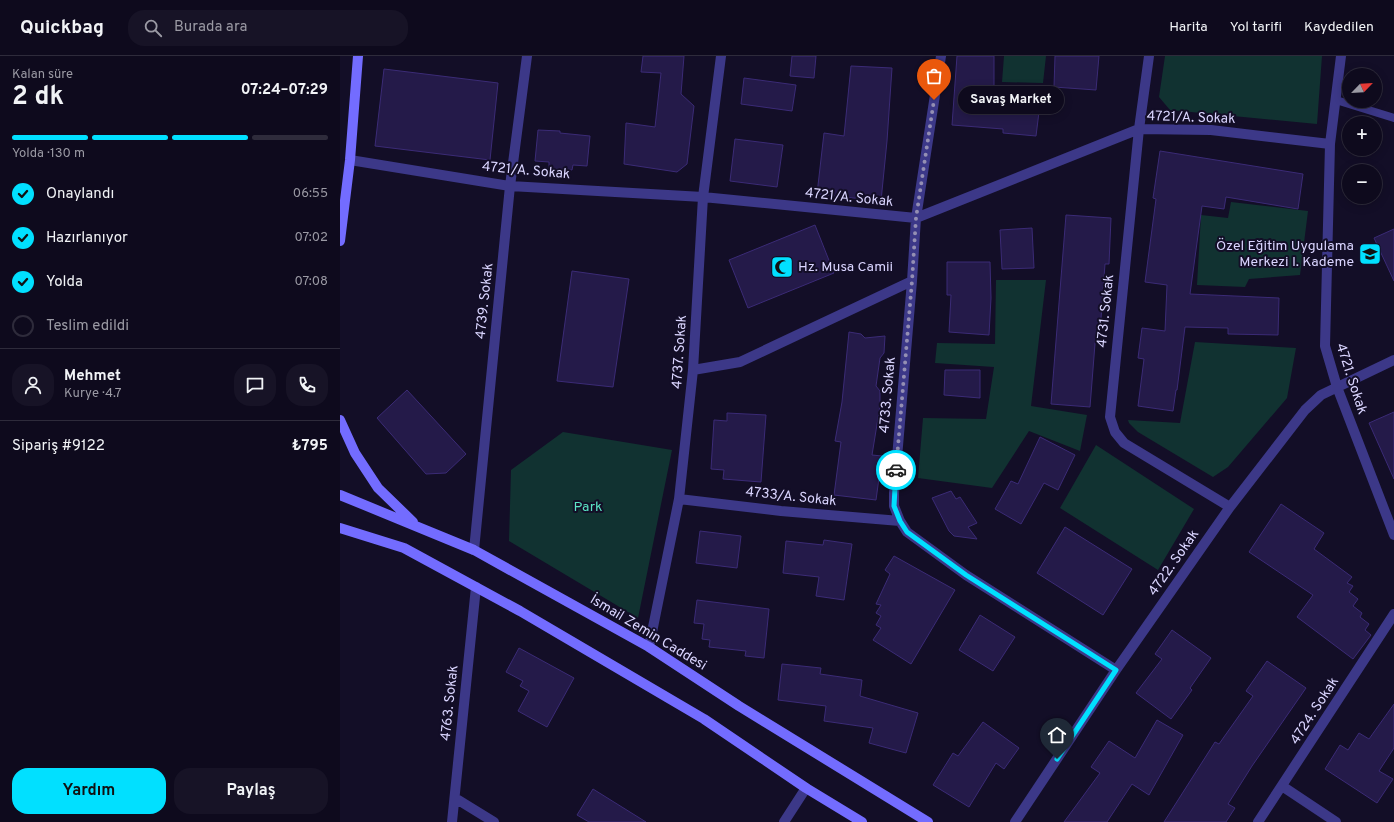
<!DOCTYPE html>
<html lang="tr">
<head>
<meta charset="utf-8">
<style>
	:root { --surface:#0e0a1d; --page:#171326; --text:#f1f3f6; --muted:#9b9aa4; --line:#2e2b3b; --accent:#01e0ff }
	body { margin:0; font-family:Overpass,sans-serif; background:var(--page); color:var(--text); height:100vh; display:flex; flex-direction:column; font-size:15px; white-space:nowrap }
	* { box-sizing:border-box; margin:0 }
	p { font-size:13px; color:var(--muted) }
	.icon { flex:none; width:22px; height:22px; fill:none; stroke:currentColor; stroke-width:2; stroke-linecap:round; stroke-linejoin:round }
	.map { position:relative; flex:1; overflow:hidden }
	.sheet { display:flex; flex-direction:column; background:var(--surface); width:340px }
	.sheet>* { flex:none }
	.needle { width:26px; rotate:65deg }
	.buttons { position:absolute; left:1002px; top:12px; display:grid; gap:8px }
	.buttons a { display:grid; place-items:center; width:40px; height:40px; border-radius:50%; background:var(--surface); box-shadow:0 2px 10px #0003,0 0 0 1px var(--line); font-size:20px }
	.pin { position:absolute; display:grid; place-items:center; width:34px; height:34px; color:#fff; margin:-41px -17px; border-radius:50% 50% 50% 0; rotate:-45deg; box-shadow:0 0 4px #0007 }
	.pin .icon { rotate:45deg }
	.courier { position:absolute; display:grid; place-items:center; width:40px; height:40px; margin:-20px; border:3px solid #01e0ff; border-radius:50%; background:#fff; color:#222; box-shadow:0 1px 5px #0007 }
	.bubble { position:absolute; height:28px; border-radius:14px; background:var(--surface); box-shadow:0 2px 10px #0003,0 0 0 1px var(--line); font-size:13px; font-weight:700; line-height:28px; text-align:center }
	.overview em { font-style:normal; font-weight:700 }
	.overview div { display:flex; flex-direction:column-reverse }
	.overview { display:flex; align-items:center; justify-content:space-between; height:68px; padding:0 12px }
	h1 { font-size:26px; font-weight:700; line-height:30px }
	.bar { display:grid; grid-template-columns:repeat(4,1fr); gap:6px 4px; align-content:center; height:48px; padding:0 12px }
	.bar i { height:5px; border-radius:3px; background:var(--line) }
	.bar .current { background:var(--accent) }
	.bar p { grid-column:span 4 }
	.line { display:flex; align-items:center; gap:10px; padding:0 12px; border-top:1px solid var(--line) }
	.line div { flex:1 }
	.round { display:grid; place-items:center; flex:none; width:42px; height:42px; border-radius:16px; background:var(--page) }
	ol { padding:0 12px; list-style:none }
	li { display:flex; align-items:center; gap:12px; height:44px }
	li p { margin-inline-start:auto }
	li .icon { padding:4px; border-radius:50%; background:var(--accent); color:#111; stroke-width:4 }
	li:last-child { color:var(--muted) }
	li i { width:22px; height:22px; border:2px solid var(--line); border-radius:50% }
	.cta { display:flex; gap:8px; margin-top:auto; padding:8px 12px }
	.cta a { flex:1; height:46px; border-radius:16px; background:var(--accent); color:#111; font-size:16px; font-weight:700; line-height:46px; text-align:center }
	.cta a+a { background:var(--page); color:var(--text) }
	header { display:flex; align-items:center; gap:24px; box-sizing:border-box; height:56px; padding:0 20px; background:var(--surface); border-bottom:1px solid var(--line) }
	header strong { font-size:19px }
	nav { display:flex; gap:22px; margin-inline-start:auto; font-size:14px }
	.search { width:280px; height:36px; background:var(--page); display:flex; align-items:center; gap:10px; box-sizing:border-box; padding:0 14px; border-radius:16px; color:var(--muted); font-size:15px }
	main { display:flex; flex:1; min-height:0 }
	.map>svg:first-child { display:block }
</style>
</head>
<body>
<header>
<strong>Quickbag</strong>
<div class="search"><svg class="icon" aria-label="search" viewBox="0 0 24 24"><circle cx="10" cy="10" r="6"/><path d="M15 15l6 6"/></svg>Burada ara</div>
<nav><a>Harita</a><a>Yol tarifi</a><a>Kaydedilen</a></nav>
</header>
<main>
<section class="sheet">
<div class="overview"><div><h1>2 dk</h1><p>Kalan süre</p></div><em>07:24–07:29</em></div>
<div class="bar"><i class="current"></i><i class="current"></i><i class="current"></i><i></i><p>Yolda · 130 m</p></div>
<ol>
<li><svg class="icon" aria-label="check" viewBox="0 0 24 24"><path d="M5 12l5 5 9-10"/></svg>Onaylandı<p>06:55</p></li>
<li><svg class="icon" aria-label="check" viewBox="0 0 24 24"><path d="M5 12l5 5 9-10"/></svg>Hazırlanıyor<p>07:02</p></li>
<li><svg class="icon" aria-label="check" viewBox="0 0 24 24"><path d="M5 12l5 5 9-10"/></svg>Yolda<p>07:08</p></li>
<li><i></i>Teslim edildi</li>
</ol>
<div class="line" style="height:72px"><a class="round"><svg class="icon" aria-label="person" viewBox="0 0 24 24"><circle cx="12" cy="8" r="4"/><path d="M4 21q1-7 8-7t8 7"/></svg></a><div><b>Mehmet</b><p>Kurye · 4.7</p></div><a class="round"><svg class="icon" aria-label="chat" viewBox="0 0 24 24"><path d="M4 5h16v11H9l-5 4z"/></svg></a><a class="round"><svg class="icon" aria-label="phone" viewBox="0 0 24 24"><path d="M5 4h4l2 5-3 2q2 4 5 5l2-3 5 2v4C11 20 4 13 5 4z"/></svg></a></div>
<div class="line" style="height:52px"><div>Sipariş #9122</div><b>₺795</b></div>
<div class="cta"><a>Yardım</a><a>Paylaş</a></div>
</section>
<div class="map">
<svg width="1054" height="766" viewBox="0 0 1054 766">
	<rect width="100%" height="100%" fill="#130e27"/>
	<path fill="#113231" d="M 664,0 L 706,0 L 703,27 L 662,26 Z
		M 825,0 L 982,0 L 977,68 L 830,54 L 819,41 Z
		M 891,146 L 968,155 L 960,219 L 909,223 L 905,231 L 857,229 L 861,159 L 888,162 Z
		M 656,224 L 706,224 L 691,350 L 747,359 L 740,395 L 689,375 L 652,432 L 578,422 L 583,362 L 646,363 L 654,311 L 595,307 L 597,287 L 655,288 Z
		M 855,286 L 956,292 L 947,342 L 888,411 L 873,421 L 798,376 L 789,367 L 788,364 L 840,367 Z
		M 223,376 L 332,394 L 298,562 L 169,485 L 171,414 Z
		M 756,389 L 854,453 L 818,514 L 720,452 Z"/>
	<path fill="#241a49" stroke="#3b2b76" d="M 303,0 L 344,0 L 341,38 L 354,50 L 347,108 L 337,116 L 284,108 L 286,67 L 315,71 L 321,17 L 301,16 Z
		M 452,0 L 476,0 L 474,22 L 450,20 Z
		M 617,0 L 654,0 L 654,35 L 701,40 L 696,80 L 663,77 L 663,73 L 612,69 Z
		M 715,0 L 759,0 L 756,34 L 714,31 Z
		M 511,10 L 552,12 L 547,85 L 541,145 L 477,138 L 484,77 L 504,80 Z
		M 44,13 L 158,27 L 150,104 L 35,90 Z
		M 404,22 L 456,29 L 452,55 L 401,48 Z
		M 198,74 L 220,75 L 220,77 L 250,80 L 247,110 L 233,109 L 232,114 L 209,112 L 209,106 L 195,105 Z
		M 395,83 L 443,89 L 437,131 L 390,125 Z
		M 820,95 L 963,118 L 958,153 L 886,141 L 884,153 L 862,150 L 850,238 L 939,242 L 938,279 L 888,278 L 888,272 L 845,271 L 837,334 L 836,334 L 833,355 L 798,350 L 804,303 L 798,302 L 802,272 L 825,275 L 827,229 L 805,226 L 816,143 L 813,142 Z
		M 726,159 L 771,162 L 769,208 L 765,208 L 760,276 L 756,275 L 750,351 L 711,348 Z
		M 475,169 L 494,217 L 408,252 L 389,204 Z
		M 692,172 L 694,212 L 662,213 L 660,174 Z
		M 1054,173 L 1054,225 L 1034,182 Z
		M 607,206 L 650,206 L 651,242 L 649,279 L 609,276 L 611,239 L 607,239 Z
		M 232,215 L 289,223 L 273,331 L 217,325 Z
		M 509,276 L 521,278 L 525,282 L 545,280 L 544,297 L 540,302 L 536,330 L 540,335 L 540,350 L 532,399 L 542,400 L 536,444 L 494,439 L 501,386 L 495,385 L 502,346 Z
		M 605,314 L 640,314 L 640,342 L 604,339 Z
		M 67,334 L 126,398 L 106,417 L 86,418 L 37,362 Z
		M 1054,356 L 1054,423 L 1029,367 Z
		M 387,357 L 426,359 L 421,426 L 383,423 L 384,414 L 371,413 L 374,364 L 387,365 Z
		M 700,381 L 735,399 L 718,434 L 704,427 L 681,468 L 655,453 L 671,425 L 678,428 Z
		M 611,435 L 616,443 L 620,441 L 637,467 L 628,471 L 637,483 L 614,480 L 609,475 L 592,442 Z
		M 941,448 L 984,477 L 974,493 L 1012,521 L 1007,527 L 1013,530 L 1009,536 L 1018,543 L 1013,550 L 1022,557 L 1020,561 L 1029,568 L 1025,574 L 1031,579 L 1013,603 L 957,561 L 973,539 L 909,496 Z
		M 725,471 L 792,513 L 763,559 L 697,517 Z
		M 360,475 L 401,480 L 397,512 L 356,507 Z
		M 484,484 L 512,488 L 504,544 L 476,540 L 479,521 L 443,517 L 446,485 L 483,489 Z
		M 554,500 L 615,534 L 571,608 L 533,584 L 541,572 L 536,569 L 541,560 L 536,557 L 541,549 L 536,548 L 550,518 L 545,514 Z
		M 357,544 L 429,553 L 424,602 L 405,600 L 406,595 L 369,591 L 370,584 L 362,583 L 364,568 L 354,567 Z
		M 640,559 L 675,581 L 653,615 L 619,594 Z
		M 832,574 L 871,602 L 850,632 L 852,634 L 831,663 L 796,637 L 822,603 L 815,598 Z
		M 179,592 L 234,622 L 207,671 L 178,655 L 189,635 L 180,630 L 183,625 L 166,616 Z
		M 927,605 L 966,632 L 912,710 L 888,748 L 895,752 L 886,766 L 824,766 L 875,686 L 879,688 L 913,640 L 906,635 Z
		M 442,608 L 481,612 L 480,618 L 522,624 L 520,640 L 578,657 L 566,697 L 529,687 L 533,672 L 484,665 L 486,650 L 438,644 Z
		M 1054,648 L 1054,692 L 1039,715 L 1053,723 L 1037,747 L 985,713 L 1000,689 L 1008,694 L 1019,677 L 1029,683 Z
		M 817,664 L 843,679 L 809,739 L 792,728 L 767,766 L 724,766 L 760,717 L 751,711 L 769,685 L 795,702 Z
		M 643,666 L 679,692 L 664,713 L 656,707 L 629,751 L 593,729 L 613,697 L 618,700 Z
		M 253,733 L 306,766 L 249,766 L 237,759 Z"/>
	<g fill="none" stroke-linecap="round" stroke-linejoin="round">
		<path stroke="#3c3888" stroke-width="8" d="M 996,44 L 1054,62"/>
		<path stroke="#3c3888" stroke-width="10" d="M 601,0 L 576,162 L 572,225 L 554,437 L 554,450 L 560,465 L 567,476 L 626,519 L 776,614
			M 809,0 L 799,73 L 770,361 L 775,376 L 784,387 L 890,451
			M 1001,0 L 990,88 L 985,290 L 997,331 L 1054,479
			M 10,104 L 170,130 L 363,141 L 576,162 L 799,73 L 871,74 L 990,88
			M 353,314 L 400,306 L 572,225
			M 339,443 L 441,455 L 560,465
			M 134,494 L 170,130 L 187,0
			M 309,591 L 339,443 L 353,314 L 363,141 L 381,0
			M 942,730 L 996,766
			M 115,742 L 154,766
			M 112,766 L 136,531
			M 444,766 L 466,732
			M 675,766 L 776,614 L 890,451 L 965,354 L 981,339 L 1054,304
			M 918,766 L 1054,558"/>
		<path stroke="#736cff" stroke-width="10" d="M 0,185 L 10,104 L 18,0
			M 0,364 L 15,397 L 38,432 L 73,466
			M 0,439 L 134,494 L 309,591 L 399,650 L 588,766
			M 0,472 L 64,492 L 180,555 L 364,663 L 466,732 L 522,766"/>
	</g>
	<g fill="none" stroke-linecap="round" stroke-linejoin="round">
		<path stroke="#948fb3" stroke-width="4" stroke-dasharray="0 7.2" d="M 556,414 L 572,225 L 576,162 L 594,44"/>
		<path stroke="#01e0ff" stroke-width="5" d="M 556,414 L 554,450 L 560,465 L 567,476 L 626,519 L 776,614 L 717,703"/>
	</g>
	<defs>
		<g id="school-square" transform="scale(1.15)"><rect x="-9" y="-9" width="18" height="18" rx="4" fill="#01e0ff" stroke="#130e27"/><path d="M0-5L7-2L0 1L-7-2ZM-4 1L0 2.5L4 1V4Q0 6-4 4Z" fill="#111"/></g>
		<g id="mosque-square" transform="scale(1.15)"><rect x="-9" y="-9" width="18" height="18" rx="4" fill="#01e0ff" stroke="#130e27"/><path d="M3.5-4.9A6 6 0 1 0 3.5 4.9A5 5 0 1 1 3.5-4.9Z" fill="#111"/></g>
	</defs>
	<g fill-rule="evenodd">
		<use href="#school-square" x="1030" y="198"/>
		<use href="#mosque-square" x="442" y="211"/>
	</g>
	<g text-anchor="middle" dominant-baseline="central" stroke-width="4" stroke-linejoin="round" paint-order="stroke">
		<g font-size="14" fill="#dad5ff" stroke="#130e27">
			<text transform="translate(851 62) rotate(2)">4721/A. Sokak</text>
			<text transform="translate(186 115) rotate(5)">4721/A. Sokak</text>
			<text transform="translate(509 142) rotate(6)">4721/A. Sokak</text>
			<text transform="translate(145 245) rotate(-84)">4739. Sokak</text>
			<text transform="translate(766 255) rotate(-84)">4731. Sokak</text>
			<text transform="translate(340 296) rotate(-86)">4737. Sokak</text>
			<text transform="translate(1011 323) rotate(72)">4721. Sokak</text>
			<text transform="translate(548 339) rotate(-85)">4733. Sokak</text>
			<text transform="translate(451 441) rotate(6)">4733/A. Sokak</text>
			<text transform="translate(834 507) rotate(-55)">4722. Sokak</text>
			<text transform="translate(308 577) rotate(31)">İsmail Zemin Caddesi</text>
			<text transform="translate(110 647) rotate(-84)">4763. Sokak</text>
			<text transform="translate(975 655) rotate(-57)">4724. Sokak</text>
		</g>
		<g font-size="14" fill="#dad5ff" stroke="#130e27" text-anchor="end">
			<text x="1014" y="190">Özel Eğitim Uygulama<tspan x="1014" dy="16">Merkezi I. Kademe</tspan></text>
			<text x="458" y="211" text-anchor="start">Hz. Musa Camii</text>
		</g>
		<g font-size="14" fill="#5be5c5" stroke="#130e27">
			<text x="248" y="451">Park</text>
		</g>
	</g>
</svg>
<div class="buttons">
<a><svg class="needle" viewBox="-14 -14 28 28"><path d="M0-13l5 13h-10z" fill="#e53935"/><path d="M0 13l5-13h-10z" fill="#9b9aa4"/></svg></a>
<a>+</a>
<a>−</a>
</div>
<div class="pin" style="left:594px;top:44px;background:#ea580c"><svg class="icon" aria-label="bag" viewBox="0 0 24 24"><path d="M5 8h14l-1 12H6zM9 8a3 3 0 0 1 6 0"/></svg></div>
<div class="pin" style="left:717px;top:703px;background:#1f2937"><svg class="icon" aria-label="home" viewBox="0 0 24 24"><path d="M3 11l9-7 9 7M6 9v11h12V9"/></svg></div>
<div class="courier" style="left:556px;top:414px"><svg class="icon" aria-label="car" viewBox="0 0 24 24"><path d="M5 17H2v-5l4-1 3-4h7l3 4 3 1v5h-3M9 17h6M6 11h13"/><circle cx="7" cy="17" r="2"/><circle cx="17" cy="17" r="2"/></svg></div>
<div class="bubble" style="left:618px;top:30px;width:106px">Savaş Market</div>
</div>
</main>
</body>
</html>
